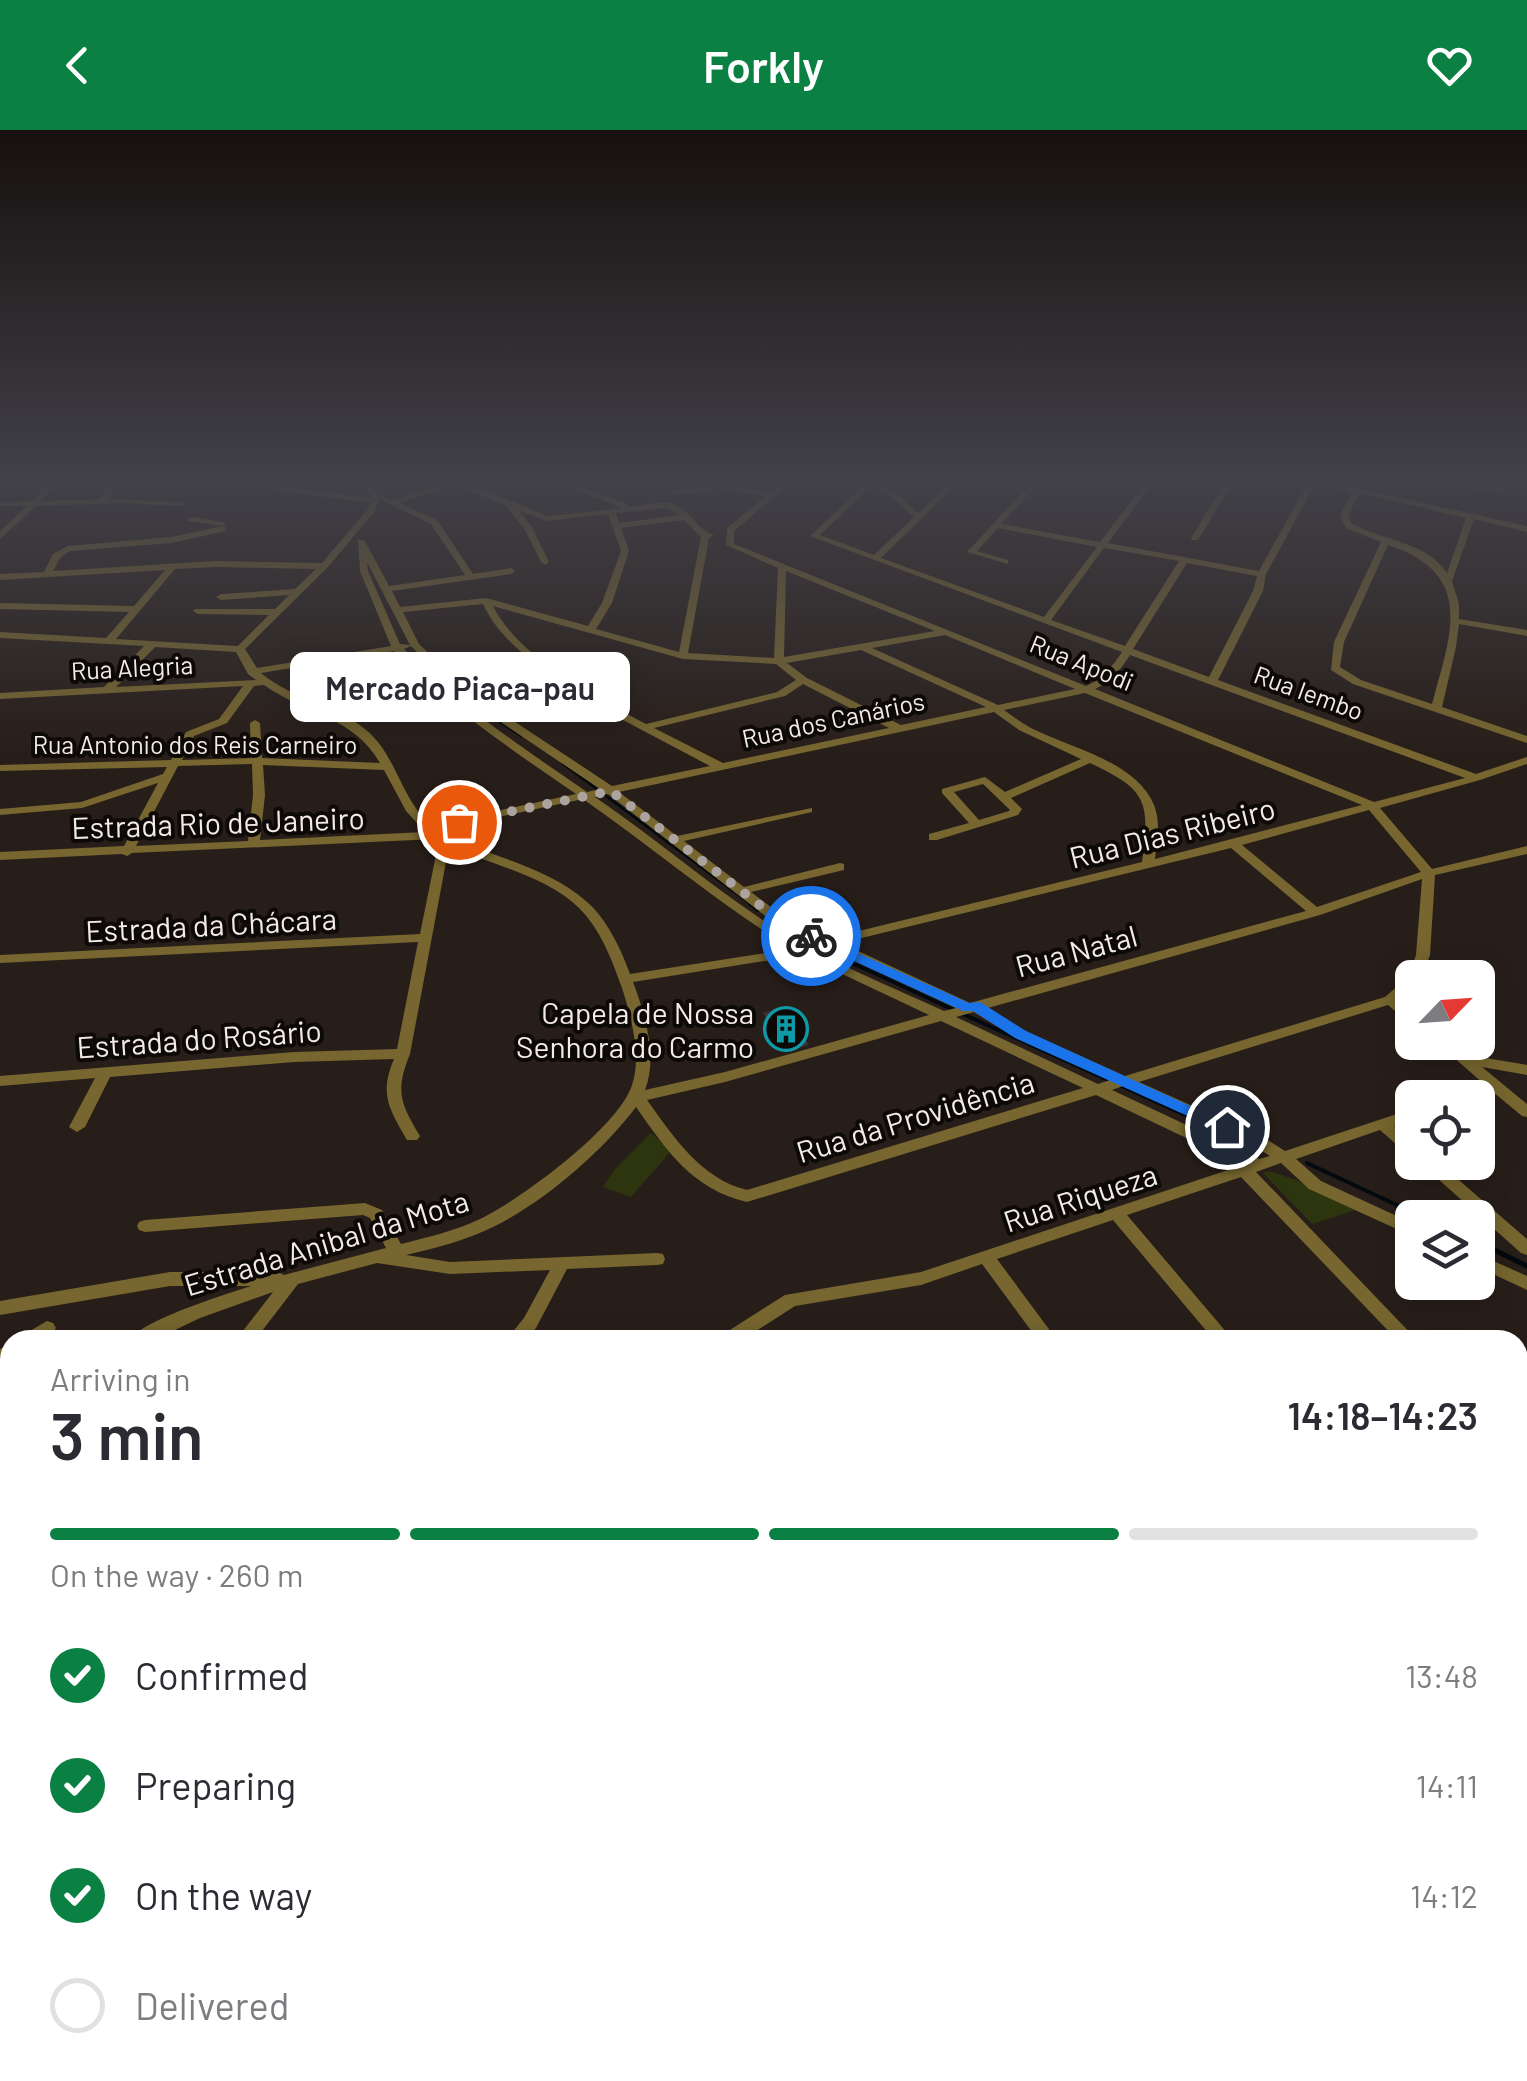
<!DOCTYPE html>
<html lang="en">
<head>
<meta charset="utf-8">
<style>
	:root { --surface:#fff; --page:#f2f2f3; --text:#2b2b33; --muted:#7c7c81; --line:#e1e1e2; --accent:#0b8043 }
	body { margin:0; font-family:Barlow,sans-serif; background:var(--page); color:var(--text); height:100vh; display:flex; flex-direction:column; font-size:38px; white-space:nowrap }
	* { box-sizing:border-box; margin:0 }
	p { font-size:32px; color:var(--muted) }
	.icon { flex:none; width:55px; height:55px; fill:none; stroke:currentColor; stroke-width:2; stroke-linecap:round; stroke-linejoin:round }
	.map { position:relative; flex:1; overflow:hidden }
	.drawer { position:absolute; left:0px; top:1200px; width:1528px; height:752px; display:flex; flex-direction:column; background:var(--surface); border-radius:30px 30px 0 0; box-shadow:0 5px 25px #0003 }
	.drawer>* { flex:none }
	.needle { width:65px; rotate:65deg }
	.fabs { position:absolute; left:1395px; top:830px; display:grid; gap:20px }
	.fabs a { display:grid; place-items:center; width:100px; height:100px; border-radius:15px; background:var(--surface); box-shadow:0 5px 25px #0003; font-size:50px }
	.pin { position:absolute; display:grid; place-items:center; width:85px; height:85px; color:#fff; margin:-42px; border:5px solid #fff; border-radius:50%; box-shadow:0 2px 10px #0007 }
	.courier { position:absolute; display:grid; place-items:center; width:100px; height:100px; margin:-50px; border:8px solid #1a73e8; border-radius:50%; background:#fff; color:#222; box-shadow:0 2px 12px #0007 }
	.bubble { position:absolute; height:70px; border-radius:15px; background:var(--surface); box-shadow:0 5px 25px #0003; font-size:32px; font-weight:600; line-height:70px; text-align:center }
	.summary em { font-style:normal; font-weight:600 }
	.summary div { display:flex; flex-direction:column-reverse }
	.summary { display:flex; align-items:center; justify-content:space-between; height:170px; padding:0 50px }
	h1 { font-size:65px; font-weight:600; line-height:75px }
	.bar { display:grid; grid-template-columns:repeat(4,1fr); gap:15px 10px; align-content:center; height:120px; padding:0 50px }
	.bar i { height:12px; border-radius:8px; background:var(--line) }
	.bar .active { background:var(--accent) }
	.bar p { grid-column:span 4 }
	ol { padding:0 50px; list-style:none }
	li { display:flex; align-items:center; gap:30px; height:110px }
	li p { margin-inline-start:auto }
	li .icon { padding:10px; border-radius:50%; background:var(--accent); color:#fff; stroke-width:4 }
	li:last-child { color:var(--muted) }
	li i { width:55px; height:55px; border:5px solid var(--line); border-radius:50% }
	header { display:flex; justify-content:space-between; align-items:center; height:130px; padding:0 50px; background:var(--accent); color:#fff; font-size:45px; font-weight:600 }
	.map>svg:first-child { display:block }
</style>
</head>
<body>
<header><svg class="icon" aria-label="back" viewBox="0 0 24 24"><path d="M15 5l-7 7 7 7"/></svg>Forkly<svg class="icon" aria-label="heart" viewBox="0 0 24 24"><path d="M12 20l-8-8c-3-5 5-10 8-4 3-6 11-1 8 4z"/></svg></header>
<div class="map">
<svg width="1527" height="1951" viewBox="0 0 1527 1951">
	<rect width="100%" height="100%" fill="#281e19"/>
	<path fill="#2d350f" d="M 651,1003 L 671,1021 L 631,1067 L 603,1057 L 615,1039 Z
		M 1269,1041 L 1296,1050 L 1356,1080 L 1312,1094 L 1263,1043 Z
		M 1527,1425 L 1527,1655 L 1518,1660 L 1518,1429 Z
		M 635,1943 L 635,1942 L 958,1943 L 941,1951 L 638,1951 Z"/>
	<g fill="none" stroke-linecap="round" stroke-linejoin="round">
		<path stroke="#020a10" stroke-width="2.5" d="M 394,483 C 423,539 469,573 521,606
			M 562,633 L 753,776"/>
		<path stroke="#020a10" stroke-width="4" d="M 750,774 L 758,780
			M 774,792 L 807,812 L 954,880
			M 963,884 L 1262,1020
			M 1307,1033 L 1403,1078"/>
		<path stroke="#020a10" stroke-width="5" d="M 1398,1076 L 1424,1088
			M 1478,1112 L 1527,1136"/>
	</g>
	<path fill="#3d3337" d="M 470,667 L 477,681 L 439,689 L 432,675 Z
		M 783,877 L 809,915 L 788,920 L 763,883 Z"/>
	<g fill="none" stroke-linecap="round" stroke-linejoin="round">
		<path fill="#77662f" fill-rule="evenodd" d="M 0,351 L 48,356 L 52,351 L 61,351 L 41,371 L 101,369 L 110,351 L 118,351 L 109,369 L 181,372 L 185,374 L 181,376 L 122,373 L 36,376 L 0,409 L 0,401 L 27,376 L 0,376 L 0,372 L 32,371 L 43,360 L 0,355 Z
			M 214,351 L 238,351 L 371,368 L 361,351 L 369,351 L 375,362 L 392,370 L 447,351 L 462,351 L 548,386 L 622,378 L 553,351 L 565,351 L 628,374 L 628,377 C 641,376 657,371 669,373 C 689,376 697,401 714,405 L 709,408 L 688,523 L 774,528 L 778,438 L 726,415 L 727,398 L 765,367 L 684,351 L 702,351 L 769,363 L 784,351 L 793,351 L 734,401 L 734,414 L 1086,556 C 1102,549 1112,537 1122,522 L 810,406 L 865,354 L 863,351 C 886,351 900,366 918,383 L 951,351 L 960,351 L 881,428 L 1044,487 L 1097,417 L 998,398 L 977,421 L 1008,430 L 1008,434 L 967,422 L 1033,351 L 1041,351 L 1001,394 L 1100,412 L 1146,351 L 1154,351 L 1108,413 L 1259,441 L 1309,351 L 1326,351 L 1354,357 L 1357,356 L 1361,359 L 1527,396 L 1527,402 L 1474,389 L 1452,451 L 1459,474 L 1459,489 L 1527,500 L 1527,506 L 1459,494 L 1456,517 L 1442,577 L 1527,606 L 1527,613 L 1353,554 L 1331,540 L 1334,512 L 1381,412 L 1346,398 L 1340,386 L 1351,362 L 1316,353 L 1266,444 L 1263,461 L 1218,550 L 1476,644 L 1527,627 L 1527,634 L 1480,650 L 1380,678 L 1432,739 L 1527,716 L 1527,724 L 1435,745 L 1430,825 L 1421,848 L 1412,848 L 1412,857 L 1398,870 L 1412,881 L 1412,892 L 1407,891 L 1388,875 L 1139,952 L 1266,1009 L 1285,1021 L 1412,979 L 1412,989 L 1394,996 L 1412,1012 L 1412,1025 L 1407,1024 L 1380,1000 L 1296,1029 L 1321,1051 L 1412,1093 L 1412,1106 L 1309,1059 L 1281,1033 L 1256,1042 L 1417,1210 L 1397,1210 L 1241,1047 L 1127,1085 L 1233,1210 L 1214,1210 L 1113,1090 L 997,1129 L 1057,1210 L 1038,1210 L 982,1134 L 921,1155 L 795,1176 L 742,1210 L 719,1210 L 722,1205 L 785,1165 L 921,1142 L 1243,1035 L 1096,965 L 747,1072 C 692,1059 667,1021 636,977 C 602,1022 545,1071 495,1096 C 467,1110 436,1118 406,1125 L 450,1132 L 657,1123 L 663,1124 L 665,1129 L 663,1134 L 657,1135 L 567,1139 L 536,1198 L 526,1210 L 506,1210 L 524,1188 L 550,1140 L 450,1144 L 377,1133 L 298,1154 L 255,1210 L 236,1210 L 273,1162 L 200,1188 L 154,1210 L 129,1210 C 145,1189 224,1165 251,1156 L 170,1156 L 0,1185 L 0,1171 L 170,1142 L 278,1142 L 284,1145 L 386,1118 L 370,1088 L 363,1085 L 145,1102 L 139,1100 L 137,1096 L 139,1092 L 145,1090 L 365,1073 L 382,1080 L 401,1114 C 428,1107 455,1101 480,1089 C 520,1070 619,997 632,955 C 642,926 631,887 622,858 C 612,830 601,800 579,778 C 545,745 491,735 449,716 L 410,924 C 395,961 400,973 420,1006 L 417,1010 L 407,1010 C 389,979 379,964 394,929 L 294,932 L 110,947 L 85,997 L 77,1002 L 69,997 L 95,948 L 0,956 L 0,946 L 294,922 L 397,919 L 418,812 L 0,833 L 0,825 L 420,804 L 439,710 L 436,709 L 132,723 L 127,726 L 122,724 L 0,730 L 0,722 L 124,716 L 158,653 L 82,678 L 0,685 L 0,679 L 81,672 L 163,644 L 167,637 L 0,641 L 0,635 L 171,630 L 186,602 L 219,589 L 243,556 L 0,569 L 0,563 L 104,557 L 144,516 L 0,508 L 0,502 L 106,508 L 129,482 L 0,479 L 0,473 L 134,476 L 165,440 L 0,450 L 0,444 L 44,442 L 53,424 L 68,416 L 171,407 L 223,396 L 226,397 L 226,401 L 171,413 L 70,421 L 60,428 L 53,441 L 215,431 L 322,433 L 368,379 L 370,373 ZM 454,355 L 505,375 L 524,398 L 541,432 L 545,435 L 549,432 L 532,397 L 518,380 L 547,391 L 608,384 L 621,421 L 602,473 L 588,496 L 486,468 L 400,477 L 392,461 L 511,444 L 515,441 L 511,438 L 473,444 L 437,390 L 399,373 ZM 872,356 L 885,361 L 914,387 L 874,425 L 820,405 ZM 1359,363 L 1466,388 L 1447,443 C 1427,412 1382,410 1352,394 L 1348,386 ZM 379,369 L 431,394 L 465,445 L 389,456 L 366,413 L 364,410 L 358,410 L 360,441 L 391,516 L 257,538 L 245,519 L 327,438 L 375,381 ZM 667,378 L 680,385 L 619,393 L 616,383 ZM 684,390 L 701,407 L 679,522 L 596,499 L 612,473 L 629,421 L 621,398 ZM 1388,415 C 1476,444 1451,503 1432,574 L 1361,550 L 1340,537 L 1344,512 ZM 1104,418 L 1179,431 L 1125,516 L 1051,490 ZM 367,432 L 410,515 L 400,514 L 368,441 ZM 1187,433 L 1257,446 L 1253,461 L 1209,547 L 1133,519 ZM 215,437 L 316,439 L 295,459 L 221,464 L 216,467 L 221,470 L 289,465 L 275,479 L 195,479 L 193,481 L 198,484 L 269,485 L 238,516 L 116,509 L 175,439 ZM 786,441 L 935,501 L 784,527 ZM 483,474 C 495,499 512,515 533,532 L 453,546 L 419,514 L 403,482 ZM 493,476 L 683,529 L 776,534 L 796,550 L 777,562 L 646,594 C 596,567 519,528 493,476 ZM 945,505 L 1075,559 L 998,575 L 872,518 ZM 411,516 L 459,564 L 600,659 L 587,662 C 523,618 458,575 404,519 ZM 155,517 L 236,522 L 248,544 L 256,550 L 116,557 ZM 861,520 L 986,577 L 901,595 L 807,548 L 787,533 ZM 394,521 C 448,577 512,620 576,664 L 431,695 C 400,668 397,625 365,599 C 334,574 292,569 261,543 ZM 1130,525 L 1465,648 L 1374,672 L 1095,559 C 1111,552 1121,539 1130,525 ZM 540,537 L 623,590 L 710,636 L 612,656 L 467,560 L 458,551 ZM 803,554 L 889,598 L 723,633 L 654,598 L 785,566 ZM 264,555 C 305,584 353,586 380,633 L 262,628 L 260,593 L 255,590 L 250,593 L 251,628 L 182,630 L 194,606 L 227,593 L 254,556 ZM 1085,563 L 1362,675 L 1155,729 C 1157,711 1161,692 1154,675 C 1136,631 1070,618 1031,598 C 1021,593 1013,586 1004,580 ZM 994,582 L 1019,600 L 1081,629 L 1005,662 L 985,647 L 942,659 L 942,663 L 969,693 L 929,704 L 929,710 L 937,710 L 1018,685 L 1022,679 L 1011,668 L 1090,633 C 1148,660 1150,672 1142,732 L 830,808 L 783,786 L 751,762 L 844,740 L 844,734 L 840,733 L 744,757 L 684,711 L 812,682 L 812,678 L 677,706 L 619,662 ZM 252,634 L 253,665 L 248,711 L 136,716 L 178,636 ZM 263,635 L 384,640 L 406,681 L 425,702 L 260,710 L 265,665 ZM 983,654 L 1010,680 L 1009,681 L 979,690 L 954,662 ZM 608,664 L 773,792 L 956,878 L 944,881 C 883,853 820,828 764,791 C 706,752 652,706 595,667 ZM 583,669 C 653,718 719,774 792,819 L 630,844 C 621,819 607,789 586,771 C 546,735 484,726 438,700 ZM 1369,680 L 1421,742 L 1317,777 L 1242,715 ZM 1231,718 L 1306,781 L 970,873 L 841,813 ZM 1422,749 L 1416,825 L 1408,847 L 1385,867 L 1125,946 L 1025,901 L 988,878 L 1320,785 ZM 802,825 L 929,885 L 725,942 L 645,960 C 658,927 645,884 633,852 ZM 974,882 L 1015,907 L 1110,950 L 1098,954 L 956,887 ZM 941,891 L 1083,958 L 747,1060 C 701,1049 673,1006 647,970 L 725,952 ZM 1123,956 L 1256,1017 L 1270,1026 L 1259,1029 L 1112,960 Z
			M 1063,351 L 1082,351 L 1107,357 L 1103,359 Z
			M 1226,351 L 1234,351 L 1198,410 L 1192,410 L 1191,408 Z
			M 1404,351 L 1433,351 L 1511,361 L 1507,363 Z
			M 706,358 L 709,358 L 709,362 L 673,364 L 669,362 L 673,360 Z
			M 191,387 L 222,392 L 226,394 L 222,396 L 188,391 L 187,389 Z
			M 1436,912 L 1453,912 L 1468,925 L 1527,935 L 1527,945 L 1482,937 L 1527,974 L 1527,987 L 1522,986 L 1493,962 L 1477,968 L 1454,968 L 1456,964 L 1484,954 Z
			M 1419,1032 L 1438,1032 L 1527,1109 L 1527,1125 L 1521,1123 Z
			M 1478,1124 L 1527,1146 L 1527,1160 L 1478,1137 Z
			M 47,1191 L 53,1193 L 56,1198 C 48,1212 34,1210 20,1210 L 23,1205 Z
			M 10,1215 L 10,1231 L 0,1235 L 0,1219 Z
			M 1527,1278 L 1527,1294 L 1518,1298 L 1518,1282 Z
			M 10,1284 L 10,1302 L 0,1307 L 0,1289 Z
			M 10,1480 L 10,1506 L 0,1512 L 0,1486 Z
			M 1527,1766 L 1527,1791 L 1518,1795 L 1518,1770 Z
			M 1518,1910 L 1527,1914 L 1527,1949 L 1516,1942 Z
			M 222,1942 L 255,1942 L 258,1951 L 226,1951 Z
			M 464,1942 L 491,1942 L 487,1951 L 461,1951 Z
			M 592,1942 L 618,1942 L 621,1951 L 595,1951 Z
			M 1199,1942 L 1227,1942 L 1230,1951 L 1203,1951 Z
			M 1246,1942 L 1282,1942 L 1278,1951 L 1243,1951 Z"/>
	</g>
	<linearGradient id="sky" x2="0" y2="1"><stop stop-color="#16100e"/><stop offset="0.56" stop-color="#424149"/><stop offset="1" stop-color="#424149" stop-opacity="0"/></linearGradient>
	<rect width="1527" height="624" fill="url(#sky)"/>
	<path fill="#1a73e8" d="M 811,802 L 969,873 L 980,872 L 1026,901 L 1236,997 L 1227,1003 L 1221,1001 L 1015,908 L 973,881 L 963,881 L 806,809 L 804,806 Z"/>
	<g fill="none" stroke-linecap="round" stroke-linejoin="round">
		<path stroke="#aba3a0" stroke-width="10" stroke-dasharray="0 18" d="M 459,692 L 611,661 L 778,789 L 811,806"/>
	</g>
	<defs>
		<g id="building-ring" transform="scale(2.25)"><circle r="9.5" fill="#0d0907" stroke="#0f9aa8" stroke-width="1.5"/><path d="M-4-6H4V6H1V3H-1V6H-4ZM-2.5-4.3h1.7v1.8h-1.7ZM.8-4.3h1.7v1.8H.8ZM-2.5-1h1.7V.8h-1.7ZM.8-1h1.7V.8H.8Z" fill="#0f9aa8"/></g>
	</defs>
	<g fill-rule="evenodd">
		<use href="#building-ring" x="786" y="899"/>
	</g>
	<g text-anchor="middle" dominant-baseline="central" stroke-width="8" stroke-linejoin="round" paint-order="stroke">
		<g font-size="25" fill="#f2ebe8" stroke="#0d0907">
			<text transform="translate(1082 532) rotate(22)">Rua Apodi</text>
			<text transform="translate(132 537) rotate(-3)">Rua Alegria</text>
			<text transform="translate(1309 562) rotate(20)">Rua Iembo</text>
			<text transform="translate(833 589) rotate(-12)">Rua dos Canários</text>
			<text x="195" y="614">Rua Antonio dos Reis Carneiro</text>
		</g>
		<g font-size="30" fill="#f2ebe8" stroke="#0d0907">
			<text transform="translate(218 692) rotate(-2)">Estrada Rio de Janeiro</text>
			<text transform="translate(1172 702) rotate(-14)">Rua Dias Ribeiro</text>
			<text transform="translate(211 794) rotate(-3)">Estrada da Chácara</text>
			<text transform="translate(1076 820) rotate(-15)">Rua Natal</text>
			<text transform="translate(199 908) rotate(-4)">Estrada do Rosário</text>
			<text transform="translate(915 986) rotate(-17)">Rua da Providência</text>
			<text transform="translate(1080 1067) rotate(-18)">Rua Riqueza</text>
			<text transform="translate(326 1112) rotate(-17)">Estrada Anibal da Mota</text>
		</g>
		<g font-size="30" fill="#f2ebe8" stroke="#0d0907" text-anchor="end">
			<text x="754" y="882">Capela de Nossa<tspan x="754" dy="34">Senhora do Carmo</tspan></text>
		</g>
	</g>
</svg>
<div class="fabs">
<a><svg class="needle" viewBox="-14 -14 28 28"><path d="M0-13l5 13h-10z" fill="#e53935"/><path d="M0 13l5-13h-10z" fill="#7c7c81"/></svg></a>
<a><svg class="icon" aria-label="locate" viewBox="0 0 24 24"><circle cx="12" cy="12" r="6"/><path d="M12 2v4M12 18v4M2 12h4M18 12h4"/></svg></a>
<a><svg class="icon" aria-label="layers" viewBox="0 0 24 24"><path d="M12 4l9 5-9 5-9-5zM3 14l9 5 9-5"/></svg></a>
</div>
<div class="pin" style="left:459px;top:692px;background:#ea580c"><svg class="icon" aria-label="bag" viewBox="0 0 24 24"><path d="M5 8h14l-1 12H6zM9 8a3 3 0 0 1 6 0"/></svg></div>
<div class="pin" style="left:1227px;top:997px;background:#1f2937"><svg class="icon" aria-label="home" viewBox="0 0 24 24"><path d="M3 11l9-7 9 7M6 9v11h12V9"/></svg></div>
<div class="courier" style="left:811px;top:806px"><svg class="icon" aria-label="bike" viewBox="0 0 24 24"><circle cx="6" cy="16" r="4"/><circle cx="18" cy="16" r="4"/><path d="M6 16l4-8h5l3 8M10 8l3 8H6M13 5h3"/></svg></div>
<div class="bubble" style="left:290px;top:522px;width:340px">Mercado Piaca-pau</div>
<section class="drawer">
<div class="summary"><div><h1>3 min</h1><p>Arriving in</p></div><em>14:18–14:23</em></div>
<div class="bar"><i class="active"></i><i class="active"></i><i class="active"></i><i></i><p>On the way · 260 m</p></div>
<ol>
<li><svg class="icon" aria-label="check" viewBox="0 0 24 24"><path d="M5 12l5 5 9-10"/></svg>Confirmed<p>13:48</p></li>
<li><svg class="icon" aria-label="check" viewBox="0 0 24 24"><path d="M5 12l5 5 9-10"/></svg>Preparing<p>14:11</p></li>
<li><svg class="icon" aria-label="check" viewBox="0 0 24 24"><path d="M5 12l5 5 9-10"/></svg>On the way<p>14:12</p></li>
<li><i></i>Delivered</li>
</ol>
</section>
</div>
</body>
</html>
